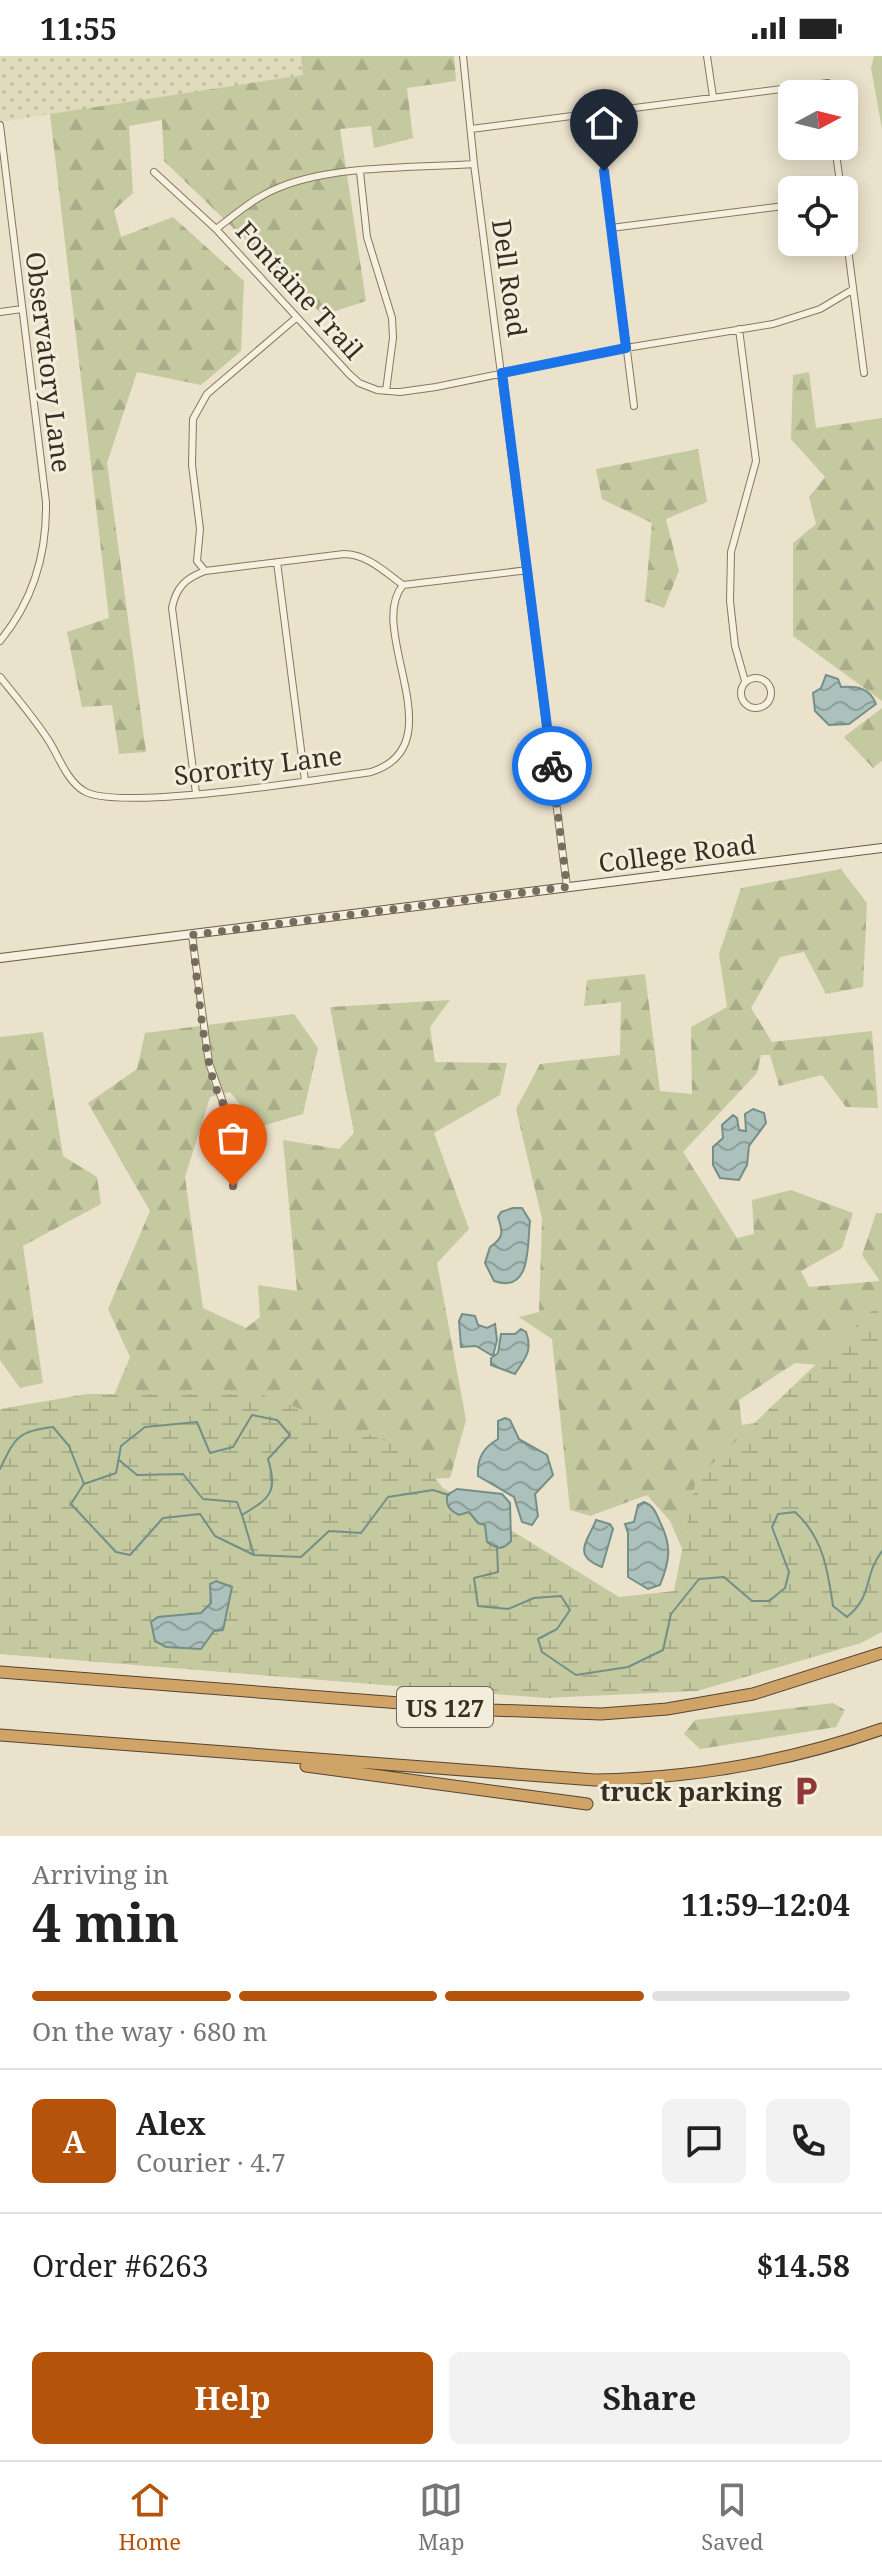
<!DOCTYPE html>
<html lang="en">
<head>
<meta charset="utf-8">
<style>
	:root { --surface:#fff; --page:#f2f2f2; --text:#222; --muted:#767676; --line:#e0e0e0; --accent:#b45309 }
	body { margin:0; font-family:"Noto Serif",serif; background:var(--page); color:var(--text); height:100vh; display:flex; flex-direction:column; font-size:30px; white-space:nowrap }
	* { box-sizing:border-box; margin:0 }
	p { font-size:26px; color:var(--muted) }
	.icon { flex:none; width:44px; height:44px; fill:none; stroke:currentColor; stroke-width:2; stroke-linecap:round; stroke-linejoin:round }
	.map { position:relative; height:1780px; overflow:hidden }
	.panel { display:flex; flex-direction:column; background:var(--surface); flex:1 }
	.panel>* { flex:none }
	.needle { width:52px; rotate:83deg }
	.buttons { position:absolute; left:778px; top:24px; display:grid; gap:16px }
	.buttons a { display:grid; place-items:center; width:80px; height:80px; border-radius:12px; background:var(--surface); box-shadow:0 4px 20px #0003; font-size:40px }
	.pin { position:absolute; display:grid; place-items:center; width:68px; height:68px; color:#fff; margin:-82px -34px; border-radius:50% 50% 50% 0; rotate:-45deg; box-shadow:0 0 8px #0007 }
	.pin .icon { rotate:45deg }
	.courier { position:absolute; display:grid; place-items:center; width:80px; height:80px; margin:-40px; border:6px solid #1a73e8; border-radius:50%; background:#fff; color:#222; box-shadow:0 2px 10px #0007 }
	.headline em { font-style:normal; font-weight:700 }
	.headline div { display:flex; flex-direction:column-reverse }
	.headline { display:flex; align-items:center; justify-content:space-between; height:136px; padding:0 32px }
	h1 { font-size:52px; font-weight:700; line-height:60px }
	.bar { display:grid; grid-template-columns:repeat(4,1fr); gap:12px 8px; align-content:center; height:96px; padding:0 32px }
	.bar i { height:10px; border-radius:6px; background:var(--line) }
	.bar .current { background:var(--accent) }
	.bar p { grid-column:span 4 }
	.line { display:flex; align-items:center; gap:20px; padding:0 32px; border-top:2px solid var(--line) }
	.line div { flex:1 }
	.round { display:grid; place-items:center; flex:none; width:84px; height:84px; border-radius:12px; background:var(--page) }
	.cta { display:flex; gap:16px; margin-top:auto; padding:16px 32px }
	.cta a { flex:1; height:92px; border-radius:12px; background:var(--accent); color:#fff; font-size:32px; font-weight:700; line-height:92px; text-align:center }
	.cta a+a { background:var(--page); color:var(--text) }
	.status { display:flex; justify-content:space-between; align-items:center; height:56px; padding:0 40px; background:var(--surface); direction:ltr }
	.status svg { height:22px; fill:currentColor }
	.menu { display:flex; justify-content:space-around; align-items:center; height:112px; border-top:2px solid var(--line); background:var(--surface); font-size:22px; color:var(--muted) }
	.menu a { display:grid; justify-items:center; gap:4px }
	.menu .current { color:var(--accent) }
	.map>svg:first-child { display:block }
</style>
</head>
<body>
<div class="status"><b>11:55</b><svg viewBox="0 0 49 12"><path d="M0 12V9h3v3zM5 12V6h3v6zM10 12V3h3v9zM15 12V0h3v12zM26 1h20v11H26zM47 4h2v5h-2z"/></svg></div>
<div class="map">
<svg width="882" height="1780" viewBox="0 0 882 1780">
	<defs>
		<pattern id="farmland-dots" width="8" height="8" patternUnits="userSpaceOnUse" patternTransform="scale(2)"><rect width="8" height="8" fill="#e0dbba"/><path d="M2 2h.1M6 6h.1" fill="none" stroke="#c1bca0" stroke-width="1.8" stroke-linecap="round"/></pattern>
		<pattern id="forest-firs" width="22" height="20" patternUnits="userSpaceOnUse" patternTransform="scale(2)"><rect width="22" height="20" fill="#c4c9a0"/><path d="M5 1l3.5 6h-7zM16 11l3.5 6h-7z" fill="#a9ad8a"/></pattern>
		<pattern id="wetland-marsh" width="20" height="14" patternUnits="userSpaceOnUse" patternTransform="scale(2)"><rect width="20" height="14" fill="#c4c9a0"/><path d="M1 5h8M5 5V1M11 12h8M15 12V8" fill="none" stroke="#a9ad8a"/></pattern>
		<pattern id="water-waves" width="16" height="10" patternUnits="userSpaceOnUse" patternTransform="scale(2)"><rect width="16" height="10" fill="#acc1bb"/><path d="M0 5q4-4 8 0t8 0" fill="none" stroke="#8d9d98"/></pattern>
	</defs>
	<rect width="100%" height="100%" fill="#ebe2cc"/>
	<path fill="url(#farmland-dots)" d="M 0,0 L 301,0 L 304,19 L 0,66 Z"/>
	<path fill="url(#forest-firs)" d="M 301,0 L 454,0 L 456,25 L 407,32 L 413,82 L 374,92 L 371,70 L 340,73 L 366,245 L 323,259 L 164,105 L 162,64 L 129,70 L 133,137 L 114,154 L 121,181 L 173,161 L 244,225 L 241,295 L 201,329 L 137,316 L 107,407 L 146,696 L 119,698 L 112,649 L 82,651 L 67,576 L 109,562 L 50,58 L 303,19 Z
		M 874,0 L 882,0 L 882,73 L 871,12 Z
		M 809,316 L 816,372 L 882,362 L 882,645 L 793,580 L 793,487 L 816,468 L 809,441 L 825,421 L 791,383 L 793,319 Z
		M 698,393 L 707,446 L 666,463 L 679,515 L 664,552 L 645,545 L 652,467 L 602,443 L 596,413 Z
		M 882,652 L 882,705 L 873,712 L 844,681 Z
		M 841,813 L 867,847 L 863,931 L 826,938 L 804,896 L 780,901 L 751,952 L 772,986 L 872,975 L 878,1052 L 846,1051 L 822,1019 L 779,1030 L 770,999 L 761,999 L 757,1017 L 683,1096 L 737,1182 L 754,1178 L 752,1144 L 791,1134 L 853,1157 L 842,1192 L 801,1215 L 809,1231 L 880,1225 L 862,1199 L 876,1157 L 882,1157 L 882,1282 L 845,1311 L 795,1307 L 739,1344 L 742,1369 L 787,1361 L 691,1513 L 670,1465 L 647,1439 L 590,1460 L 570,1454 L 552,1283 L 519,1261 L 539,1256 L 542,1163 L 516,1053 L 540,1008 L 620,999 L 621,946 L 584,950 L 587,924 L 645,918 L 660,1035 L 692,1038 L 691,971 L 727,951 L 719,898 L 741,832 Z
		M 450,944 L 430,971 L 435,1006 L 507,1007 L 500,1039 L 434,1077 L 469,1173 L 437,1207 L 466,1364 L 450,1422 L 374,1425 L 106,1358 L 130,1301 L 108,1253 L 150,1155 L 88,1047 L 137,1013 L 145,977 L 294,958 L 318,992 L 303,1058 L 259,1071 L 230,1036 L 210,1041 L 185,1121 L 203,1252 L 246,1272 L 260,1261 L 258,1229 L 297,1235 L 283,1084 L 339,1093 L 354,1077 L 330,951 Z
		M 43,976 L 63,1100 L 97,1121 L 101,1148 L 23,1190 L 43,1327 L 20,1332 L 0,1304 L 0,981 Z
		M 833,1647 L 845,1654 L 836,1671 L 700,1693 L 684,1678 L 695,1664 Z"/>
	<path fill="url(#wetland-marsh)" d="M 882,1245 L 882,1576 L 861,1587 L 697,1635 L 545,1642 L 0,1598 L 0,1353 L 87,1338 L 260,1338 L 413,1395 L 443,1432 L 619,1541 L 674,1535 L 696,1423 Z"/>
	<path fill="url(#water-waves)" stroke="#738f88" stroke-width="2" d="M 826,619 L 838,623 L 841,631 C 857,630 870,632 876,648 L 849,668 L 829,669 L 815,655 L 813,637 L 821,632 Z
		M 753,1053 L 764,1057 L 766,1067 L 749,1090 L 747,1109 L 739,1124 L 720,1122 L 713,1109 L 713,1091 L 723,1082 L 722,1069 L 733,1059 L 737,1062 L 739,1074 L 746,1075 L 745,1058 Z
		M 513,1152 L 522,1152 L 530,1165 C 527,1189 532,1238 494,1225 L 485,1207 L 490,1191 C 504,1182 503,1176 498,1161 L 501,1156 Z
		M 462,1258 L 475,1260 L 478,1269 L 487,1272 L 495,1268 L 497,1284 L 493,1300 L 476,1290 L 461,1291 L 459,1265 Z
		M 521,1273 L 526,1276 C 533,1295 525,1302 515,1318 L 491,1309 L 491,1302 L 498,1297 L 501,1278 L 515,1278 Z
		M 505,1362 L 510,1364 L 519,1383 L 547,1399 L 553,1419 L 535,1438 L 538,1460 L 532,1469 L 522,1466 L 514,1441 L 478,1420 C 477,1402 483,1392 498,1383 L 498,1365 Z
		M 457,1433 L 502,1438 L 510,1447 L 511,1485 C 502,1495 497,1493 487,1486 L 485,1469 L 478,1467 L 469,1456 L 459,1459 C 449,1454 446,1450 447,1439 Z
		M 644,1446 C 654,1450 656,1457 660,1466 C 672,1490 670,1504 660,1529 L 648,1533 L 628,1521 L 628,1477 L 625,1468 L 634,1466 L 638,1449 Z
		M 596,1464 L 610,1468 L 613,1473 L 602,1511 C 571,1499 588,1485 596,1464 Z
		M 216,1525 L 232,1531 L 223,1574 L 214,1575 L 201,1593 L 166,1591 L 155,1585 L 151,1566 L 158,1561 L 201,1557 L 211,1547 L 210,1528 Z"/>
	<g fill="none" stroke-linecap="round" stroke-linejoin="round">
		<path stroke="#738f88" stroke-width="2" d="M 119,1404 L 137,1419 L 183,1418 L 203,1443 L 237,1446 L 242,1459
			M 0,1413 C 15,1382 17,1375 53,1371 L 69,1390 L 84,1428 L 116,1417 L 121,1390 L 145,1371 L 197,1366 L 210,1397 L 233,1391 L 252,1359 L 277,1364 L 290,1379 L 268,1403 C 278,1437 270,1442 242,1459 L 254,1499 L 301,1501 L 329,1475 L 361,1477 L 388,1441 L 433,1434 L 449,1439
			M 83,1429 L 71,1448 L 116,1496 L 130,1499 L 163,1462 L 200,1458 L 215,1480 L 254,1499
			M 497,1490 L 498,1516 L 474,1522 L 478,1550 L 508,1553 L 534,1542 L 561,1540 L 570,1554 L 557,1573 L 538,1583 L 542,1596 L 576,1619 L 628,1611 L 663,1594 L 671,1558 L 699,1523 L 724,1521 L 752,1545 L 769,1545 L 785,1532 L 789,1516 L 772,1471 L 778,1458 L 795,1456 C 823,1481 828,1515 833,1550 L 847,1561 C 874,1539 863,1520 882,1495"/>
		<g stroke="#877661" stroke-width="8">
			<path id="street" d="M 463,0 L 474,108 L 567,831
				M 707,0 L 713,41
				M 597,57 L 634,350
				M 471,73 L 828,27 L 829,38
				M 835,90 L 841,134
				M 154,116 L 216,173 L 349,318 L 359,327 L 377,334 L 400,336 L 436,331 L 626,292 L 773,268 L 820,253 L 852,234
				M 360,116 L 367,181 L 392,262 L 393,282 L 386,335
				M 844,162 L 864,317
				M 611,172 L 792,149
				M 216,173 C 236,158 255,141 278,132 C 332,109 414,112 474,108
				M 0,256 L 22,253
				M 739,273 L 756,405 L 731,496 L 730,545 L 735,590 L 745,625
				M 277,506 L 305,725
				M 205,515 L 197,505 L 200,473 L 192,409 L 193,363 L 207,338 L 296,262
				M 0,585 C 33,545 47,498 46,446 L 0,69
				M 0,621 C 17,642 34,662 49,685 C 59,701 67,725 84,735 C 117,756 322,723 371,716 C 457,689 365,574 403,529
				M741 637a15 15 0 1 1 30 0a15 15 0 1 1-30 0Z
				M 196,737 L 172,552 C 176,531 186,522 205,515 L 344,498 C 367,498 385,516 403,529 L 528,514
				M 192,879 L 209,1007 L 239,1091 L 233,1130"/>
		</g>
		<g stroke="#695744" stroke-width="10">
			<path id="secondary" d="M 0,902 L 882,792"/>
		</g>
		<g stroke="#564435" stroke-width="13">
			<path id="highway" d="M 0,1616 L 491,1654 L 601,1658 L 667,1653 L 753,1638 L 882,1597
				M 0,1679 L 595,1724 C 694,1722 788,1706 882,1673
				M 306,1710 L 587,1748"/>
		</g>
		<use href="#street" stroke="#f6f0df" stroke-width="6"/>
		<use href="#secondary" stroke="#f6f0df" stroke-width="8"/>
		<use href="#highway" stroke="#d0a367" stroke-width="11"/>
	</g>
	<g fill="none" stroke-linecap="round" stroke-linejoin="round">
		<path stroke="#776d5e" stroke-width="8" stroke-dasharray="0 14.4" d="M 233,1130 C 250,1069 219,1060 209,1007 C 200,965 197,921 192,879 L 567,831 L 552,710"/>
		<path stroke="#1a73e8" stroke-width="10" d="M 552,710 L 502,317 L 626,292 L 604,115"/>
	</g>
	<defs>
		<g id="parking-bare" transform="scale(2.4)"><path d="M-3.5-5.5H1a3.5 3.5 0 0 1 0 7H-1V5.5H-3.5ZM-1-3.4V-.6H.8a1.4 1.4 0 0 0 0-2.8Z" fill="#903837" stroke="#f3eddb" stroke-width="2.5" paint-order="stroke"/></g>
	</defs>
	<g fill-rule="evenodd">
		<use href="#parking-bare" x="806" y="1735"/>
	</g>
	<g text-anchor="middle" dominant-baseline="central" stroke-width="6" stroke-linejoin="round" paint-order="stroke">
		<rect fill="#f3eddb" stroke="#71675a" stroke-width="2" x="397" y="1631" width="96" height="40" rx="6"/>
		<g font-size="24" font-weight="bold" fill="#392e23">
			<text x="445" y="1651">US 127</text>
		</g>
		<g font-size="26" fill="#392e23" stroke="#f3eddb">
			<text transform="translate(510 222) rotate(82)">Dell Road</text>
			<text transform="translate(300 234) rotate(48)">Fontaine Trail</text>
			<text transform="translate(49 306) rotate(83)">Observatory Lane</text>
			<text transform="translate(258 709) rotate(-7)">Sorority Lane</text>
			<text transform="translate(677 797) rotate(-7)">College Road</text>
		</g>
		<g font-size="26" font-weight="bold" fill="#392e23" stroke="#f3eddb" text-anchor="end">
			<text x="782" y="1735">truck parking</text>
		</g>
	</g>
</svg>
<div class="buttons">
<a><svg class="needle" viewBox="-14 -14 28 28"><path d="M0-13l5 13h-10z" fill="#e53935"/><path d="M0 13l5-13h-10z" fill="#767676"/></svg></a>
<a><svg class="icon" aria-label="locate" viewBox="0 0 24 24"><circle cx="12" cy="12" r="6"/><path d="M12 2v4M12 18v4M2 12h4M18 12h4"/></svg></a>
</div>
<div class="pin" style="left:233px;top:1130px;background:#ea580c"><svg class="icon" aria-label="bag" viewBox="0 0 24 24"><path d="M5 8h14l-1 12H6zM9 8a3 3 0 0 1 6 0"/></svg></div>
<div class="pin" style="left:604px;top:115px;background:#1f2937"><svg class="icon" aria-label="home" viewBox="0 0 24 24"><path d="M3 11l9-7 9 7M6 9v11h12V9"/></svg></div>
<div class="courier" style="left:552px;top:710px"><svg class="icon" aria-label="bike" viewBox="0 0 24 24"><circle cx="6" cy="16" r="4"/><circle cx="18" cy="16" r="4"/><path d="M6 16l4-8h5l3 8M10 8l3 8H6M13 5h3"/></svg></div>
</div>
<section class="panel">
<div class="headline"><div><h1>4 min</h1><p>Arriving in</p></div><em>11:59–12:04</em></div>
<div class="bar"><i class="current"></i><i class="current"></i><i class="current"></i><i></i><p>On the way · 680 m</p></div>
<div class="line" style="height:144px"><b class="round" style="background:var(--accent);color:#fff">A</b><div><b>Alex</b><p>Courier · 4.7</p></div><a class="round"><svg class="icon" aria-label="chat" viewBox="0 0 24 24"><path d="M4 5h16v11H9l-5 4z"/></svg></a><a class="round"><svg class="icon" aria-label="phone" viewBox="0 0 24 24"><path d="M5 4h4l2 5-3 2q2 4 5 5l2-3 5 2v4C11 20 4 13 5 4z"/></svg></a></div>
<div class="line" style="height:104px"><div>Order #6263</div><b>$14.58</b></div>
<div class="cta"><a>Help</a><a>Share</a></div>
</section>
<nav class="menu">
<a class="current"><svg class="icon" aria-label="home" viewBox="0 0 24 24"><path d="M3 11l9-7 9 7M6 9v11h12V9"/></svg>Home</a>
<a><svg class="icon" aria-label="map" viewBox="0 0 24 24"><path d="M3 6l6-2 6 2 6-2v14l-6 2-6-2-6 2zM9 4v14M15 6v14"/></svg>Map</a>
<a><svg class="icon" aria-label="saved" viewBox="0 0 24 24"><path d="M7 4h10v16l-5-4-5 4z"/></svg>Saved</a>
</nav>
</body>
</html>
